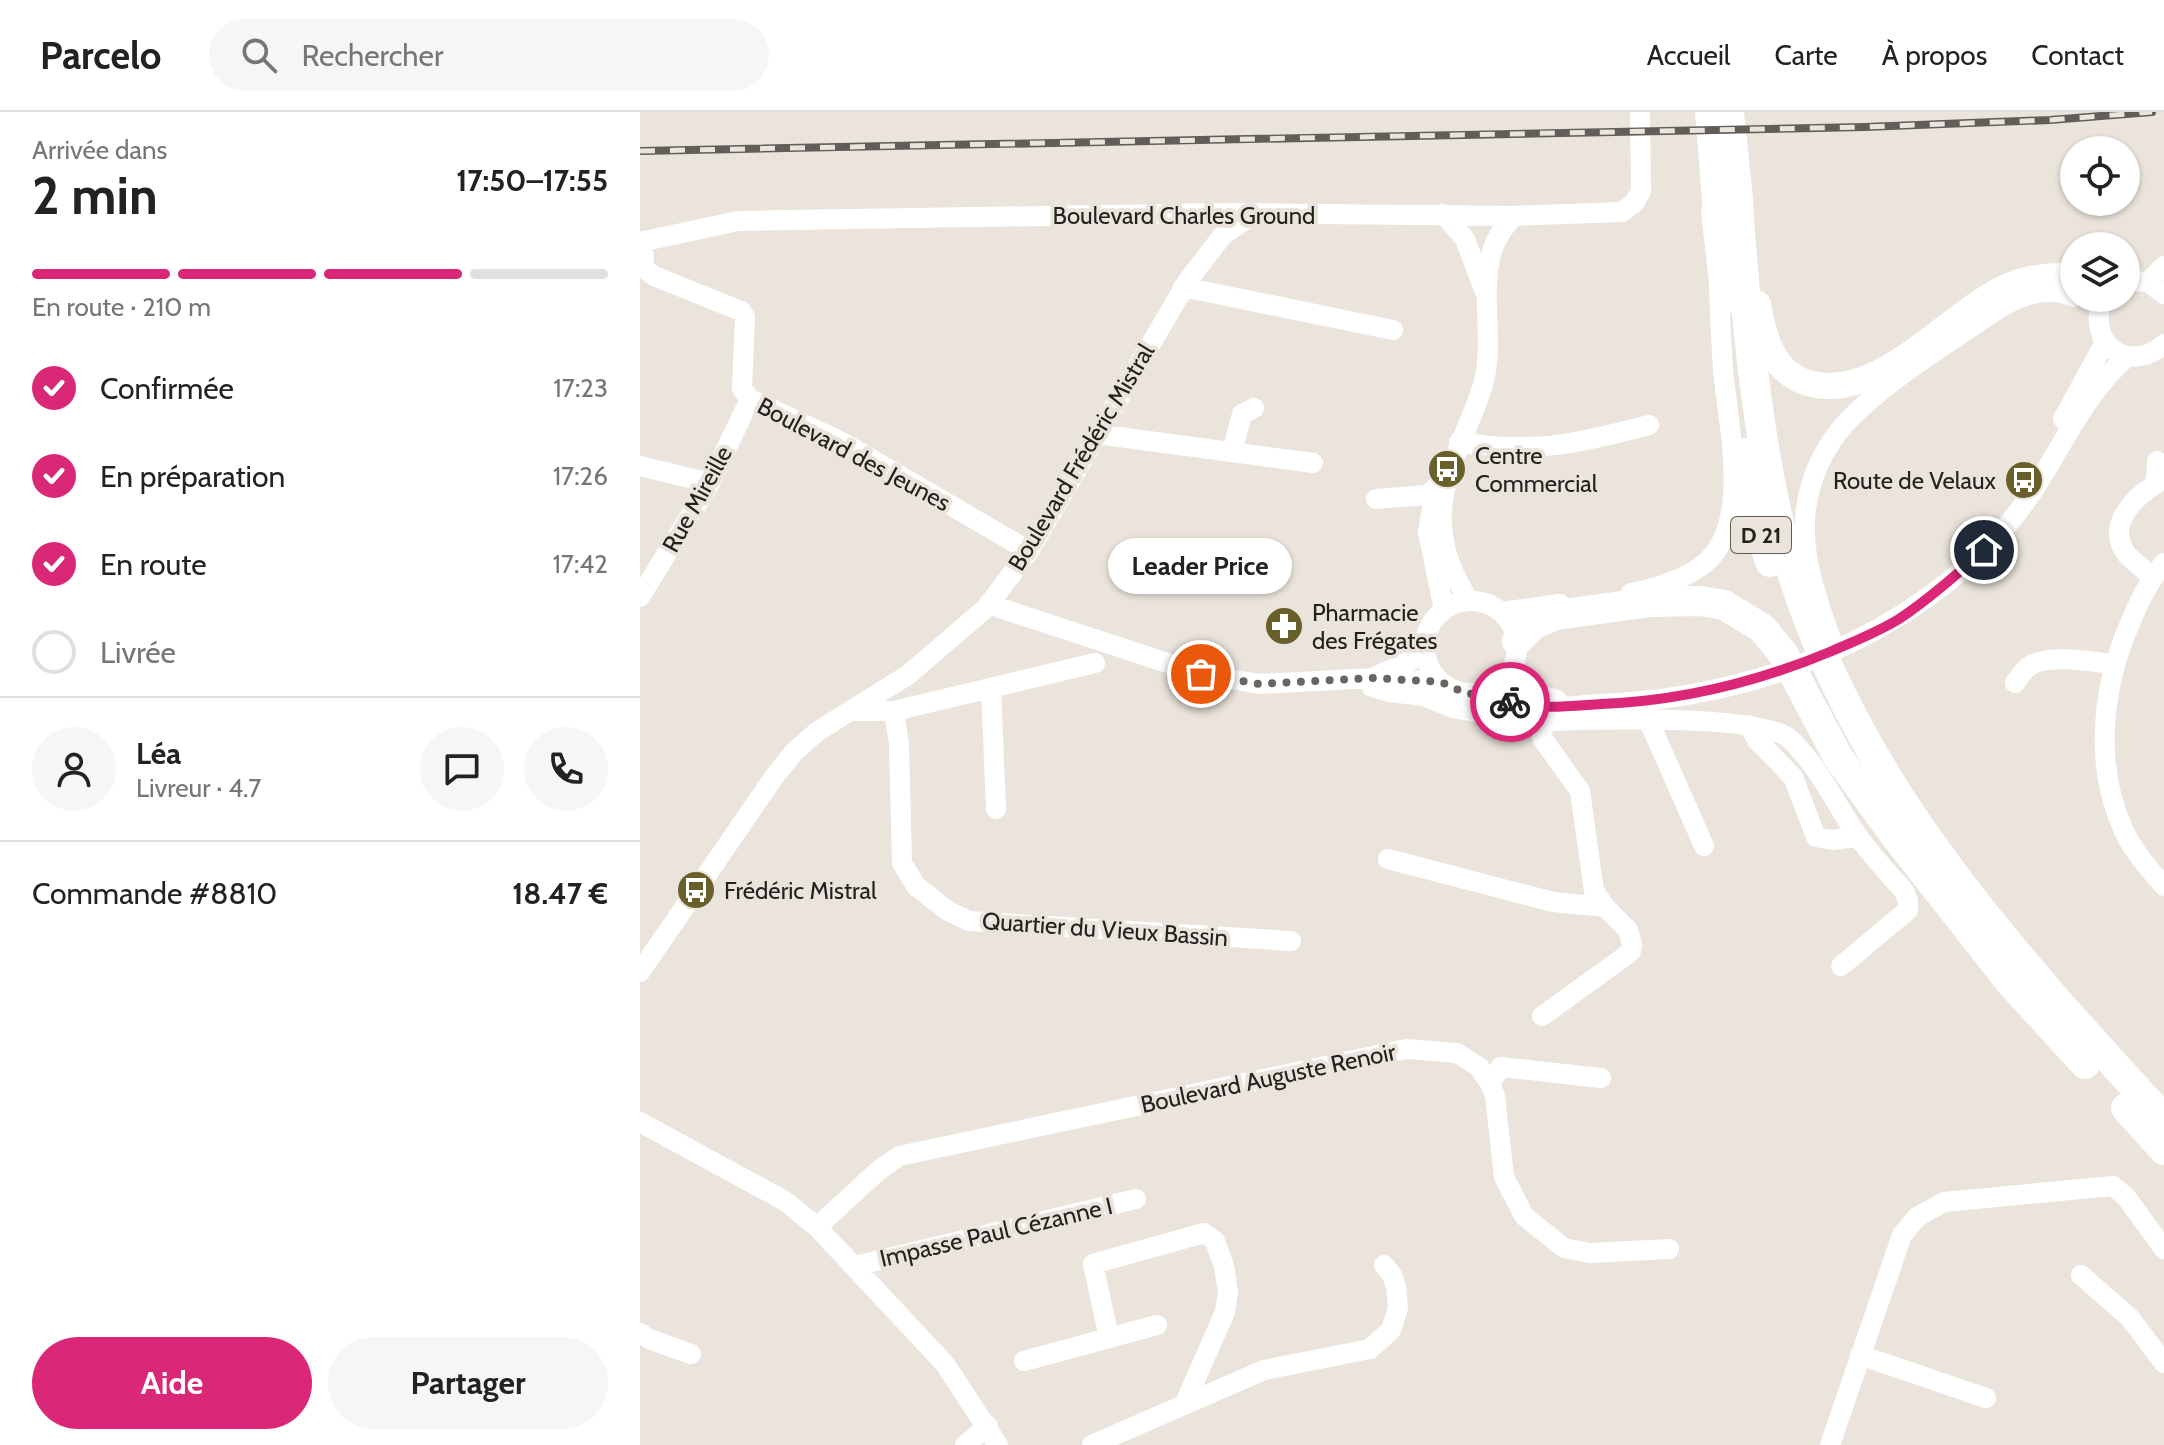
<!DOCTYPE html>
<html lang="fr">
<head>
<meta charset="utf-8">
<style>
	:root { --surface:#fff; --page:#f6f6f6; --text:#222; --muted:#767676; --line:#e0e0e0; --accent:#db2777 }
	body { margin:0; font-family:Cabin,sans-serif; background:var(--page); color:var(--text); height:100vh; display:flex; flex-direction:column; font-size:30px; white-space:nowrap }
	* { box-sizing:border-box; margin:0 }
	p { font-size:26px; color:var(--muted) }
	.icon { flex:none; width:44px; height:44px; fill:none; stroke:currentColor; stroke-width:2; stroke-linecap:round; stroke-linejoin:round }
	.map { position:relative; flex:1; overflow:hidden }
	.drawer { display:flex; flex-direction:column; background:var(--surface); width:640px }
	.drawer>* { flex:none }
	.controls { position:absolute; left:1420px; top:24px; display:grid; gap:16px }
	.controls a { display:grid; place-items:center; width:80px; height:80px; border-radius:50%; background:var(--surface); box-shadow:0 2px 6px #0004; font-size:40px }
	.pin { position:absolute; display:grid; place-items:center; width:68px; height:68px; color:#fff; margin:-34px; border:4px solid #fff; border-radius:50%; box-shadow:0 2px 8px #0007 }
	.courier { position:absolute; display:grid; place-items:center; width:80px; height:80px; margin:-40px; border:6px solid #db2777; border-radius:50%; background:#fff; color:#222; box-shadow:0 2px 10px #0007 }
	.bubble { position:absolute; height:56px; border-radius:28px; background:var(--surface); box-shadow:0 2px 6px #0004; font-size:26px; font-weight:700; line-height:56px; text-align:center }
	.head em { font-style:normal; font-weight:700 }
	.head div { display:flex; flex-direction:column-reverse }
	.head { display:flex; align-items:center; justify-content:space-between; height:136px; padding:0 32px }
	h1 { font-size:52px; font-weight:700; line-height:60px }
	.bar { display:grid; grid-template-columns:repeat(4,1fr); gap:12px 8px; align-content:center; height:96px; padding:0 32px }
	.bar i { height:10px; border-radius:6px; background:var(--line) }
	.bar .on { background:var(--accent) }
	.bar p { grid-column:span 4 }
	.line { display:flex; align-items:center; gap:20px; padding:0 32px; border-top:2px solid var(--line) }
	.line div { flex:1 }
	.round { display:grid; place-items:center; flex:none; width:84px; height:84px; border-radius:42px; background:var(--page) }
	ol { padding:0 32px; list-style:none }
	li { display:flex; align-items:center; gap:24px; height:88px }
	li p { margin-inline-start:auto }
	li .icon { padding:8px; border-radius:50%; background:var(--accent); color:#fff; stroke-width:4 }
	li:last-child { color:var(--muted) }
	li i { width:44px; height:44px; border:4px solid var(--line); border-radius:50% }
	.button { display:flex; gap:16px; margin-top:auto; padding:16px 32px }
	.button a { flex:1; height:92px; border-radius:48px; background:var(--accent); color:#fff; font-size:32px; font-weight:700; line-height:92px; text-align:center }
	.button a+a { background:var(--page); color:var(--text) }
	header { display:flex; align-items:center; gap:48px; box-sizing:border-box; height:112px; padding:0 40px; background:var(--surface); border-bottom:2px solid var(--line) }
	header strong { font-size:38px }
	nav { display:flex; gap:44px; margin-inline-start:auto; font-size:28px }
	.search { width:560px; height:72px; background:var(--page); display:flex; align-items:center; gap:20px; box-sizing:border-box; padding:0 28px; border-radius:44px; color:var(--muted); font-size:30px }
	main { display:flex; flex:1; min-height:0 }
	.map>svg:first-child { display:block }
</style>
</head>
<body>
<header>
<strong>Parcelo</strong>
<div class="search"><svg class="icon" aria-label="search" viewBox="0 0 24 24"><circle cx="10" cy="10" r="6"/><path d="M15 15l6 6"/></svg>Rechercher</div>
<nav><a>Accueil</a><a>Carte</a><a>À propos</a><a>Contact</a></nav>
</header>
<main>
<section class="drawer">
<div class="head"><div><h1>2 min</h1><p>Arrivée dans</p></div><em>17:50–17:55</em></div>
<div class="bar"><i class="on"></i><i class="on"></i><i class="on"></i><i></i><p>En route · 210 m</p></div>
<ol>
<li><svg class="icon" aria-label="check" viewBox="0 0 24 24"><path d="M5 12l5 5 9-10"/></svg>Confirmée<p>17:23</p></li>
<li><svg class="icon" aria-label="check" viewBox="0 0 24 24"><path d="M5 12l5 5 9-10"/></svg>En préparation<p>17:26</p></li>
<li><svg class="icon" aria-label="check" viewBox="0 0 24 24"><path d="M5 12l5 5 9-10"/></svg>En route<p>17:42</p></li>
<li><i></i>Livrée</li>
</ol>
<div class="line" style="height:144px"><a class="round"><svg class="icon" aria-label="person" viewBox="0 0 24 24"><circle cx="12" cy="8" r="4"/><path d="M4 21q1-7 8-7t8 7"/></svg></a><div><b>Léa</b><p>Livreur · 4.7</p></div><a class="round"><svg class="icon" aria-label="chat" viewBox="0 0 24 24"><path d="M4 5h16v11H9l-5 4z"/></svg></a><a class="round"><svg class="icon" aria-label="phone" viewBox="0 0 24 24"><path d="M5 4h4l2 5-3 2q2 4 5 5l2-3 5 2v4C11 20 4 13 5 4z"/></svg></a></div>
<div class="line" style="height:104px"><div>Commande #8810</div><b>18.47 €</b></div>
<div class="button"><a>Aide</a><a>Partager</a></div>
</section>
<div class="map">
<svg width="1524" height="1333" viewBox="0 0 1524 1333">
	<rect width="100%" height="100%" fill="#eae4dc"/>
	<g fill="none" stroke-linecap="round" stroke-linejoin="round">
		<path stroke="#fff" stroke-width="20" d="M 803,102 L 825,127 L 845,180
			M 3,129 L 4,156 L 14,164 L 101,199 L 105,205 L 102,277 L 110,287 L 202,330 L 389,439
			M 0,130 L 98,109 L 581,101 L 873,104 L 982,100 L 995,90 L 1001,79 L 1000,0
			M 1486,169 L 1508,170 L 1524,182
			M 1508,170 L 1524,154
			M 543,175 L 753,218
			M 1463,186 C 1445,230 1487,264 1524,232
			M 1423,307 L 1465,230
			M 457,322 L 673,351
			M 819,330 C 894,342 937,332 1009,313
			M 592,340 L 602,302 L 614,296
			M 0,354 L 70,371
			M 736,387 L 787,383 L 799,373
			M 792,396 L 788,420 L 804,498
			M 1524,451 C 1507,471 1496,496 1486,521 C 1461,583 1455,657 1484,719 C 1494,740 1509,757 1524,774
			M 1512,465 C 1505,458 1495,451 1488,444 C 1464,415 1493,386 1516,372 L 1517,349
			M 991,481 C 1015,476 1045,468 1065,451 C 1113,411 1087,310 1083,256 C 1081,229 1080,202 1079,176
			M 0,485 L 70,371 L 110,287
			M 829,489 C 815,466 804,443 802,415 C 798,363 831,317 844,269 C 855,225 837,168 856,129 C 860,120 867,112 873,104
			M785 535a46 46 0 1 1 92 0a46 46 0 1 1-92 0Z
			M 348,492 L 561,562 L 619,572 L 733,566 L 801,570
			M 861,500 L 920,492
			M 1191,527 C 1173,477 1155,426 1171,373 C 1177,352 1189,331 1203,314 C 1236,278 1278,251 1318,224 C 1342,209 1365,189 1392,182 C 1407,178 1420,179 1434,185
			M 870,559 L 889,580 L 917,588
			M 736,564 L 785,542
			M 1375,571 C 1379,566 1383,559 1388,555 C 1406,541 1452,550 1474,552
			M 732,575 L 749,580 L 784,584 L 813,596 L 840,601 L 862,611
			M 351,576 L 356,697
			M 835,581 C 854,586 874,594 894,595 C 916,597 938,593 960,592 C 1112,586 1268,528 1369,411 C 1413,360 1437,287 1488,244
			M 211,599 L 254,599 L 455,551
			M 254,599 L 259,632 L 262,751 L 276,774 L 308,799 L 329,809 L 651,829
			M 1008,607 L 1064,734
			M 904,609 C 948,608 1123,601 1151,628 C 1179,655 1195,691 1217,723 C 1231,743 1248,761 1264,779 L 1268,789 L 1268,798 L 1201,854
			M 1109,613 L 1117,628 L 1153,665 L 1176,725 L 1192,728 L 1218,725
			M 748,747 L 913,790 L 965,795
			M 0,860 L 134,665 L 155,639 L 178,619 L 268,563 L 346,496 L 389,439 L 549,167 L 583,123 L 614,102
			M 902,904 L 984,845 L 991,839 L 992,832 L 988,818 L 965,795 L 954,779 L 940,679 L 902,626 L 904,597
			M 850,971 L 861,955 L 961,966
			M 0,1010 L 145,1089 L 177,1115 L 305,1252 L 358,1333
			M 177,1115 L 239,1058 L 259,1044 L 766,937 L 817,941 L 839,955 L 850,971 L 855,984 L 864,1065 L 884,1104 L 924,1136 L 950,1141 L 1029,1137
			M 215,1154 L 496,1087
			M 1441,1163 L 1490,1206 L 1524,1251
			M 517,1213 L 469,1226 L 453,1152 L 564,1121 L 575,1129 L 584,1154 L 588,1181 L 585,1200 L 544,1293
			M 0,1221 L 9,1227 L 51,1242
			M 1220,1243 L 1346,1286
			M 384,1249 L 469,1226
			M 325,1333 L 348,1314
			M 452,1333 L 624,1258 L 730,1237 L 751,1218 L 758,1196 L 756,1175 L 752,1163 L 744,1153
			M 1190,1333 L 1262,1123 L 1277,1105 L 1304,1090 L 1473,1074 L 1486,1085 L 1524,1137"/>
		<path stroke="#fff" stroke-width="26" d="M 1068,0 L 1076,100
			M 1091,0 L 1100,87
			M 1118,192 C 1124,227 1133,263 1172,272 C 1243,288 1308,201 1368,174 C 1389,165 1412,163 1434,164"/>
		<path stroke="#fff" stroke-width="30" d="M 1096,68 C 1105,185 1113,301 1140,416 C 1196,651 1365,834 1524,1007
			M 1076,100 L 1086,187
			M 1105,341 L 1116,404 L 1130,450
			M 877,529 L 894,512 L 916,503 L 1011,490 L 1061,489 L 1084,493 L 1122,516 L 1144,543 L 1198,645 L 1253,721 L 1370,870 L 1445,952
			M 1486,996 L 1524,1038"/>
		<g stroke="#615d59" stroke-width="8">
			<path id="rail" d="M 0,39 L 1225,15 L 1410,8 L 1512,0"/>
		</g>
		<use href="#rail" stroke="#eae4dc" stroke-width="5" stroke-dasharray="15" stroke-linecap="butt"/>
	</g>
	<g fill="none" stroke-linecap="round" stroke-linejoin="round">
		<path stroke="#696661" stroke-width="8" stroke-dasharray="0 14.4" d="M 561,562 L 619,572 L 733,566 L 801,570 L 823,580 L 870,590"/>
		<path stroke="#db2777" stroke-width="10" d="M 870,590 C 901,598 930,594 961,592 C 1042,589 1118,570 1192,539 C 1215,529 1238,520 1259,507 C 1289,487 1317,462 1344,438"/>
	</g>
	<defs>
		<g id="bus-disc" transform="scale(2)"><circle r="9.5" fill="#695f2b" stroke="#eae4dc"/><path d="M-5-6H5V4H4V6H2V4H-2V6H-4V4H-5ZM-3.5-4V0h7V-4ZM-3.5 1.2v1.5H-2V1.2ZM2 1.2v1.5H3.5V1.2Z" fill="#fff"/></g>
		<g id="pharmacy-disc" transform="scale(2)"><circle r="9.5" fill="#695f2b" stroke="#eae4dc"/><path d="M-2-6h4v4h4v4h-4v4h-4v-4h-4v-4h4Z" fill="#fff"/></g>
	</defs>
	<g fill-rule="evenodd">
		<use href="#bus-disc" x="807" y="357"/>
		<use href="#bus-disc" x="1384" y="368"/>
		<use href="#pharmacy-disc" x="644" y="514"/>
		<use href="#bus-disc" x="56" y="778"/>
	</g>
	<g text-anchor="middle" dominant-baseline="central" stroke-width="8" stroke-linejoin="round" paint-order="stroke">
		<rect fill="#eae4dc" stroke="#5f5c58" stroke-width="2" x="1091" y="405" width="60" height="36" rx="6"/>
		<g font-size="22" font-weight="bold" fill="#24221f">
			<text x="1121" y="423">D 21</text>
		</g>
		<g font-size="24" fill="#24221f" stroke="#eae4dc">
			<text x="544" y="103">Boulevard Charles Ground</text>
			<text transform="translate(214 342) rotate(28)">Boulevard des Jeunes</text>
			<text transform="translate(441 345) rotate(-59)">Boulevard Frédéric Mistral</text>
			<text transform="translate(57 387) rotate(-61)">Rue Mireille</text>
			<text transform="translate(465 817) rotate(4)">Quartier du Vieux Bassin</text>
			<text transform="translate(628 966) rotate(-12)">Boulevard Auguste Renoir</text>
			<text transform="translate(356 1120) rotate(-13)">Impasse Paul Cézanne I</text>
		</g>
		<g font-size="24" fill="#24221f" stroke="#eae4dc" text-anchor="start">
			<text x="835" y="343">Centre<tspan x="835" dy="28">Commercial</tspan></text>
			<text x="1356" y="368" text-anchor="end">Route de Velaux</text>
			<text x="672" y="500">Pharmacie<tspan x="672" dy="28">des Frégates</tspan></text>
			<text x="84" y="778">Frédéric Mistral</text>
		</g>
	</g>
</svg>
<div class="controls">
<a><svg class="icon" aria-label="locate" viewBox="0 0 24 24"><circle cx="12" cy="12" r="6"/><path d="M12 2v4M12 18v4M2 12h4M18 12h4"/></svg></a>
<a><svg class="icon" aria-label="layers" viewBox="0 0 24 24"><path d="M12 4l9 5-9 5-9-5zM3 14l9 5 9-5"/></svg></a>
</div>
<div class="pin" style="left:561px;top:562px;background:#ea580c"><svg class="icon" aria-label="bag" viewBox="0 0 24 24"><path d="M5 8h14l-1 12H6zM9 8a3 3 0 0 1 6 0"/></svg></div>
<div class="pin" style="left:1344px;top:438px;background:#1f2937"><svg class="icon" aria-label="home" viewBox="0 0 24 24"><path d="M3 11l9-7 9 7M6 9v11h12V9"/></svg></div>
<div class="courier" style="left:870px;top:590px"><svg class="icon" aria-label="bike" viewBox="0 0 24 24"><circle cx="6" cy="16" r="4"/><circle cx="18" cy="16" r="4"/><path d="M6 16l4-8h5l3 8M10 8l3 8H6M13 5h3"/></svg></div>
<div class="bubble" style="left:468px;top:426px;width:184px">Leader Price</div>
</div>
</main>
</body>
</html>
